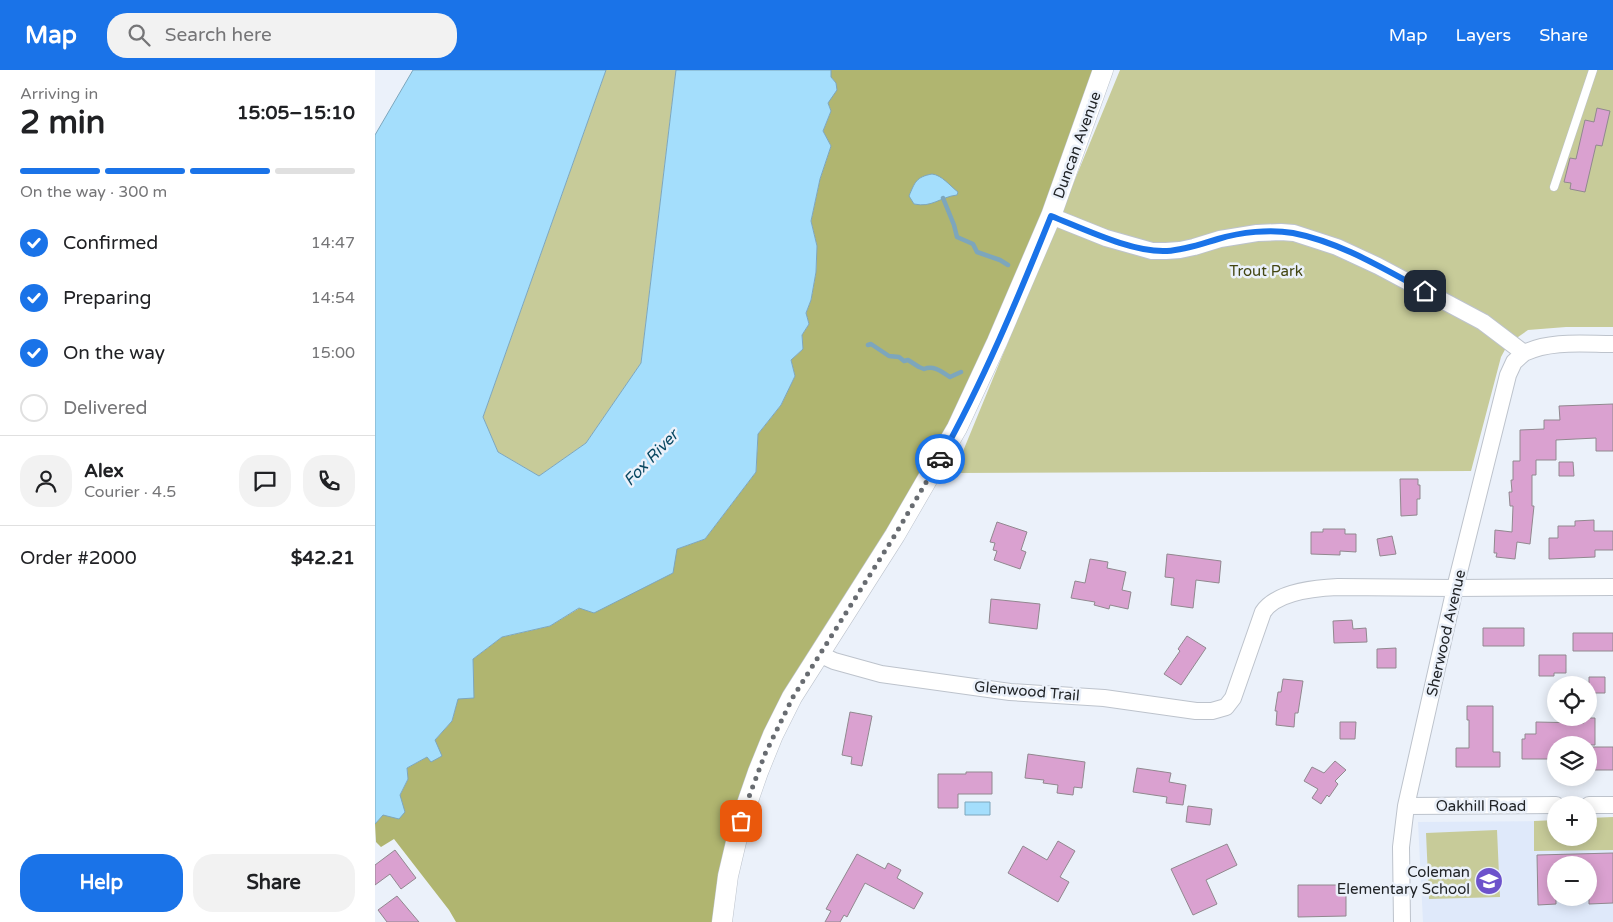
<!DOCTYPE html>
<html lang="en">
<head>
<meta charset="utf-8">
<style>
	:root { --surface:#fff; --page:#f2f2f2; --text:#202124; --muted:#757577; --line:#e0e0e0; --accent:#1a73e8 }
	body { margin:0; font-family:"Varela Round",sans-serif; background:var(--page); color:var(--text); height:100vh; display:flex; flex-direction:column; font-size:19px; white-space:nowrap }
	* { box-sizing:border-box; margin:0 }
	p { font-size:16px; color:var(--muted) }
	.icon { flex:none; width:28px; height:28px; fill:none; stroke:currentColor; stroke-width:2; stroke-linecap:round; stroke-linejoin:round }
	.map { position:relative; flex:1; overflow:hidden }
	.side { display:flex; flex-direction:column; background:var(--surface); width:375px }
	.side>* { flex:none }
	.buttons { position:absolute; left:1172px; top:606px; display:grid; gap:10px }
	.buttons a { display:grid; place-items:center; width:50px; height:50px; border-radius:50%; background:var(--surface); box-shadow:0 2px 12px #0003; font-size:25px }
	.pin { position:absolute; display:grid; place-items:center; width:42px; height:42px; color:#fff; margin:-21px; border-radius:10px; box-shadow:0 2px 8px #0006 }
	.courier { position:absolute; display:grid; place-items:center; width:50px; height:50px; margin:-25px; border:4px solid #1a73e8; border-radius:50%; background:#fff; color:#222; box-shadow:0 1px 6px #0007 }
	.head em { font-style:normal; font-weight:700 }
	.head div { display:flex; flex-direction:column-reverse }
	.head { display:flex; align-items:center; justify-content:space-between; height:85px; padding:0 20px }
	h1 { font-size:32px; font-weight:700; line-height:38px }
	.bar { display:grid; grid-template-columns:repeat(4,1fr); gap:8px 5px; align-content:center; height:60px; padding:0 20px }
	.bar i { height:6px; border-radius:4px; background:var(--line) }
	.bar .active { background:var(--accent) }
	.bar p { grid-column:span 4 }
	.line { display:flex; align-items:center; gap:12px; padding:0 20px; border-top:1px solid var(--line) }
	.line div { flex:1 }
	.round { display:grid; place-items:center; flex:none; width:52px; height:52px; border-radius:20px; background:var(--page) }
	ol { padding:0 20px; list-style:none }
	li { display:flex; align-items:center; gap:15px; height:55px }
	li p { margin-inline-start:auto }
	li .icon { padding:5px; border-radius:50%; background:var(--accent); color:#fff; stroke-width:4 }
	li:last-child { color:var(--muted) }
	li i { width:28px; height:28px; border:2px solid var(--line); border-radius:50% }
	.cta { display:flex; gap:10px; margin-top:auto; padding:10px 20px }
	.cta a { flex:1; height:58px; border-radius:20px; background:var(--accent); color:#fff; font-size:20px; font-weight:700; line-height:58px; text-align:center }
	.cta a+a { background:var(--page); color:var(--text) }
	header { display:flex; align-items:center; gap:30px; box-sizing:border-box; height:70px; padding:0 25px; background:var(--accent); color:#fff }
	header strong { font-size:24px }
	nav { display:flex; gap:28px; margin-inline-start:auto; font-size:18px }
	.search { width:350px; height:45px; background:var(--page); display:flex; align-items:center; gap:12px; box-sizing:border-box; padding:0 18px; border-radius:20px; color:var(--muted); font-size:19px }
	main { display:flex; flex:1; min-height:0 }
	.map>svg:first-child { display:block }
</style>
</head>
<body>
<header>
<strong>Map</strong>
<div class="search"><svg class="icon" aria-label="search" viewBox="0 0 24 24"><circle cx="10" cy="10" r="6"/><path d="M15 15l6 6"/></svg>Search here</div>
<nav><a>Map</a><a>Layers</a><a>Share</a></nav>
</header>
<main>
<section class="side">
<div class="head"><div><h1>2 min</h1><p>Arriving in</p></div><em>15:05–15:10</em></div>
<div class="bar"><i class="active"></i><i class="active"></i><i class="active"></i><i></i><p>On the way · 300 m</p></div>
<ol>
<li><svg class="icon" aria-label="check" viewBox="0 0 24 24"><path d="M5 12l5 5 9-10"/></svg>Confirmed<p>14:47</p></li>
<li><svg class="icon" aria-label="check" viewBox="0 0 24 24"><path d="M5 12l5 5 9-10"/></svg>Preparing<p>14:54</p></li>
<li><svg class="icon" aria-label="check" viewBox="0 0 24 24"><path d="M5 12l5 5 9-10"/></svg>On the way<p>15:00</p></li>
<li><i></i>Delivered</li>
</ol>
<div class="line" style="height:90px"><a class="round"><svg class="icon" aria-label="person" viewBox="0 0 24 24"><circle cx="12" cy="8" r="4"/><path d="M4 21q1-7 8-7t8 7"/></svg></a><div><b>Alex</b><p>Courier · 4.5</p></div><a class="round"><svg class="icon" aria-label="chat" viewBox="0 0 24 24"><path d="M4 5h16v11H9l-5 4z"/></svg></a><a class="round"><svg class="icon" aria-label="phone" viewBox="0 0 24 24"><path d="M5 4h4l2 5-3 2q2 4 5 5l2-3 5 2v4C11 20 4 13 5 4z"/></svg></a></div>
<div class="line" style="height:65px"><div>Order #2000</div><b>$42.21</b></div>
<div class="cta"><a>Help</a><a>Share</a></div>
</section>
<div class="map">
<svg width="1238" height="852" viewBox="0 0 1238 852">
	<rect width="100%" height="100%" fill="#ebf1fa"/>
	<path fill="#dfe9fa" fill-rule="evenodd" d="M 1181,751 L 1181,768 L 1214,768 L 1238,751 L 1238,852 L 1048,852 L 1043,752 ZM 1181,795 L 1214,795 L 1214,828 L 1181,828 Z"/>
	<path fill="#c7cb99" d="M 231,0 L 301,0 L 266,293 L 211,373 L 164,406 L 123,382 L 108,347 Z
		M 745,0 L 1238,0 L 1238,257 L 1191,257 L 1153,260 L 1133,274 L 1126,287 L 1096,401 L 579,403 Z
		M 1238,747 L 1238,780 L 1159,781 L 1159,751 L 1181,750 L 1181,768 L 1214,768 L 1214,748 Z
		M 1122,760 L 1125,827 L 1054,829 L 1051,763 Z"/>
	<path fill="#b0b570" d="M 456,0 L 719,0 L 675,125 L 595,314 L 518,456 L 437,581 L 339,852 L 81,852 L 74,840 L 19,769 L 6,777 L 1,772 L 0,754 L 25,725 L 33,709 L 32,698 L 52,687 L 60,670 L 77,651 L 83,628 L 98,601 L 98,589 L 127,567 L 175,556 L 302,479 L 330,469 L 381,402 L 383,364 L 406,335 L 420,306 L 416,290 L 428,279 L 427,265 L 434,254 L 431,243 L 436,230 L 441,202 L 442,176 L 436,151 L 445,109 L 456,76 L 448,61 L 456,41 L 453,33 L 461,13 L 456,7 Z"/>
	<path fill="#a4defc" stroke="#7da6bc" d="M 38,0 L 231,0 L 108,347 L 123,382 L 164,406 L 211,373 L 266,293 L 301,0 L 456,0 L 456,7 L 461,13 L 462,20 L 453,33 L 456,41 L 448,61 L 456,76 L 445,109 L 436,151 L 442,176 L 441,202 L 436,230 L 431,243 L 434,254 L 427,265 L 428,279 L 416,290 L 420,306 L 406,335 L 383,364 L 381,402 L 330,469 L 302,479 L 298,503 L 219,543 L 204,538 L 175,556 L 127,567 L 98,589 L 99,628 L 83,629 L 77,651 L 60,670 L 67,686 L 56,692 L 52,687 L 32,698 L 33,709 L 25,725 L 30,742 L 24,749 L 8,745 L 0,754 L 0,65 Z
		M 557,104 C 567,105 575,116 583,122 L 582,125 C 565,127 557,138 539,134 L 534,126 C 540,112 541,107 557,104 Z
		M 615,732 L 615,745 L 590,745 L 590,732 Z"/>
	<g fill="none" stroke-linecap="round" stroke-linejoin="round">
		<path stroke="#7da6bc" stroke-width="4.5" d="M 568,128 L 579,155 L 582,167 L 598,174 L 602,182 L 625,190 L 633,195
			M 493,275 L 496,274 L 514,286 L 524,287 L 529,291 L 533,290 L 544,297 L 549,299 C 559,295 567,302 575,307 L 586,302"/>
	</g>
	<path fill="#daa1d0" stroke="#91888f" d="M 1222,38 L 1235,41 L 1227,76 L 1221,75 L 1210,122 L 1195,119 L 1196,113 L 1189,112 L 1195,88 L 1201,89 L 1210,50 L 1219,52 Z
		M 1238,334 L 1238,381 L 1221,381 L 1221,368 L 1181,370 L 1181,390 L 1161,390 L 1161,405 L 1157,405 L 1157,436 L 1159,436 L 1155,474 L 1142,472 L 1140,489 L 1121,487 L 1122,483 L 1119,483 L 1120,460 L 1137,462 L 1138,436 L 1135,436 L 1134,422 L 1137,422 L 1136,410 L 1138,410 L 1138,391 L 1145,391 L 1145,360 L 1169,359 L 1169,350 L 1185,350 L 1184,336 Z
		M 1184,392 L 1198,392 L 1199,406 L 1184,406 Z
		M 1025,409 L 1043,409 L 1043,415 L 1045,415 L 1045,429 L 1042,429 L 1042,445 L 1026,446 Z
		M 1219,450 L 1219,461 L 1238,461 L 1238,480 L 1220,480 L 1220,487 L 1174,489 L 1174,468 L 1183,468 L 1183,456 L 1200,456 L 1200,451 Z
		M 622,452 L 652,462 L 646,480 L 651,482 L 645,499 L 619,490 L 622,481 L 618,480 L 620,473 L 615,472 Z
		M 948,459 L 970,459 L 970,464 L 981,464 L 981,482 L 965,481 L 965,485 L 936,484 L 936,462 L 948,462 Z
		M 1017,466 L 1021,484 L 1005,486 L 1002,469 Z
		M 792,484 L 846,491 L 844,513 L 821,510 L 818,538 L 796,535 L 799,508 L 790,507 Z
		M 715,489 L 733,492 L 732,498 L 751,502 L 747,520 L 756,522 L 753,539 L 735,535 L 734,539 L 719,535 L 720,532 L 696,528 L 700,511 L 710,513 Z
		M 616,529 L 665,534 L 662,559 L 614,553 Z
		M 977,550 L 978,559 L 991,558 L 992,572 L 959,573 L 958,551 Z
		M 1108,558 L 1149,558 L 1149,576 L 1108,576 Z
		M 1198,563 L 1238,563 L 1238,581 L 1198,581 Z
		M 812,566 L 831,578 L 806,615 L 789,604 L 805,581 L 803,579 Z
		M 1021,578 L 1021,598 L 1002,598 L 1002,579 Z
		M 1164,585 L 1191,585 L 1191,603 L 1179,603 L 1179,606 L 1164,606 Z
		M 1214,607 L 1230,607 L 1230,623 L 1214,623 Z
		M 908,609 L 928,611 L 923,643 L 920,643 L 919,657 L 901,655 L 902,641 L 900,641 L 903,622 L 906,622 Z
		M 1092,636 L 1118,636 L 1118,682 L 1125,682 L 1125,697 L 1081,697 L 1081,678 L 1094,678 L 1094,650 L 1092,650 Z
		M 475,642 L 497,646 L 487,696 L 476,694 L 477,687 L 467,685 Z
		M 1209,648 L 1220,648 L 1220,675 L 1181,675 L 1181,689 L 1147,689 L 1147,669 L 1150,669 L 1150,664 L 1161,664 L 1161,652 L 1209,653 Z
		M 965,652 L 981,652 L 980,669 L 965,669 Z
		M 1215,677 L 1238,677 L 1238,700 L 1215,700 Z
		M 653,684 L 710,692 L 707,718 L 699,717 L 698,725 L 682,723 L 683,715 L 668,713 L 669,710 L 650,708 Z
		M 960,691 L 971,700 L 960,711 L 963,714 L 954,727 L 952,725 L 946,734 L 937,728 L 943,719 L 929,711 L 937,697 L 949,703 Z
		M 762,698 L 796,703 L 794,712 L 811,715 L 808,735 L 791,733 L 792,727 L 758,722 Z
		M 591,702 L 617,702 L 617,724 L 583,724 L 583,738 L 563,738 L 563,704 L 591,704 Z
		M 813,736 L 837,739 L 835,755 L 811,752 Z
		M 683,771 L 700,781 L 685,807 L 694,812 L 683,832 L 633,803 L 648,776 L 672,790 Z
		M 852,774 L 862,795 L 831,810 L 842,834 L 818,845 L 796,799 Z
		M 20,780 L 41,808 L 26,819 L 15,804 L 0,815 L 0,795 Z
		M 1238,783 L 1238,833 L 1214,834 L 1214,795 L 1181,795 L 1181,834 L 1163,835 L 1162,785 Z
		M 482,784 L 510,799 L 513,793 L 526,800 L 522,808 L 548,823 L 539,839 L 490,813 L 472,847 L 469,845 L 465,852 L 450,852 L 456,841 L 451,839 Z
		M 923,815 L 971,815 L 971,846 L 923,847 Z
		M 22,826 L 44,852 L 12,852 L 3,840 Z"/>
	<g fill="none" stroke-linecap="round" stroke-linejoin="round">
		<g stroke="#bdc3cc" stroke-width="9">
			<path id="service" d="M 1179,117 L 1218,0"/>
		</g>
		<g stroke="#bdc3cc" stroke-width="18">
			<path id="minor" d="M 676,146 L 731,168 L 777,181 L 791,181 L 805,180 L 819,177 L 845,169 L 882,163 L 906,162 L 919,163 L 962,177 L 1003,196 L 1108,252 L 1149,283 C 1176,270 1209,274 1238,274
				M 444,584 L 459,591 L 506,604 L 635,622 L 729,628 L 821,641 L 837,641 L 851,637 L 858,628 L 888,542 C 901,522 940,518 963,517 L 1080,518 L 1238,517
				M 1214,735 L 1238,735
				M 1031,736 L 1181,735
				M 1027,852 L 1026,777 L 1031,736 L 1080,518 L 1133,305 L 1139,292 L 1149,283"/>
		</g>
		<g stroke="#bdc3cc" stroke-width="21">
			<path id="tertiary" d="M 347,852 L 353,806 L 366,751 L 383,702 L 398,665 L 417,627 L 520,465 L 582,358 L 622,272 L 676,146 L 728,0"/>
		</g>
		<use href="#service" stroke="#fff" stroke-width="8"/>
		<use href="#minor" stroke="#fff" stroke-width="16"/>
		<use href="#tertiary" stroke="#fff" stroke-width="20"/>
	</g>
	<g fill="none" stroke-linecap="round" stroke-linejoin="round">
		<path stroke="#686c71" stroke-width="5" stroke-dasharray="0 9" d="M 366,751 L 372,732 L 390,684 L 418,627 L 520,465 L 565,389"/>
		<path stroke="#1a73e8" stroke-width="6" d="M 565,389 C 608,312 643,228 676,146 C 709,159 758,183 792,181 C 810,180 826,174 843,169 C 866,162 895,159 918,163 C 965,172 1009,199 1050,221"/>
	</g>
	<defs>
		<g id="school-disc" transform="scale(1.4375)"><circle r="9.5" fill="#6d52cb" stroke="#ebf1fa"/><path d="M0-5L7-2L0 1L-7-2ZM-4 1L0 2.5L4 1V4Q0 6-4 4Z" fill="#fff"/></g>
	</defs>
	<g fill-rule="evenodd">
		<use href="#school-disc" x="1114" y="811"/>
	</g>
	<g text-anchor="middle" dominant-baseline="central" stroke-width="5" stroke-linejoin="round" paint-order="stroke">
		<g font-size="15" fill="#212427" stroke="#ebf1fa">
			<text transform="translate(702 75) rotate(-70)">Duncan Avenue</text>
			<text transform="translate(1071 563) rotate(-77)">Sherwood Avenue</text>
			<text transform="translate(652 621) rotate(5)">Glenwood Trail</text>
			<text x="1106" y="736">Oakhill Road</text>
		</g>
		<g font-size="15" fill="#434611" stroke="#ebf1fa">
			<text x="891" y="201">Trout Park</text>
		</g>
		<g font-size="15" fill="#212427" stroke="#ebf1fa" text-anchor="end">
			<text x="1095" y="802">Coleman<tspan x="1095" dy="17">Elementary School</tspan></text>
		</g>
		<g font-size="16" font-style="italic" fill="#094862" stroke="#ebf1fa">
			<text transform="translate(276 388) rotate(-46)">Fox River</text>
		</g>
	</g>
</svg>
<div class="buttons">
<a><svg class="icon" aria-label="locate" viewBox="0 0 24 24"><circle cx="12" cy="12" r="6"/><path d="M12 2v4M12 18v4M2 12h4M18 12h4"/></svg></a>
<a><svg class="icon" aria-label="layers" viewBox="0 0 24 24"><path d="M12 4l9 5-9 5-9-5zM3 14l9 5 9-5"/></svg></a>
<a>+</a>
<a>−</a>
</div>
<div class="pin" style="left:366px;top:751px;background:#ea580c"><svg class="icon" aria-label="bag" viewBox="0 0 24 24"><path d="M5 8h14l-1 12H6zM9 8a3 3 0 0 1 6 0"/></svg></div>
<div class="pin" style="left:1050px;top:221px;background:#1f2937"><svg class="icon" aria-label="home" viewBox="0 0 24 24"><path d="M3 11l9-7 9 7M6 9v11h12V9"/></svg></div>
<div class="courier" style="left:565px;top:389px"><svg class="icon" aria-label="car" viewBox="0 0 24 24"><path d="M5 17H2v-5l4-1 3-4h7l3 4 3 1v5h-3M9 17h6M6 11h13"/><circle cx="7" cy="17" r="2"/><circle cx="17" cy="17" r="2"/></svg></div>
</div>
</main>
</body>
</html>
